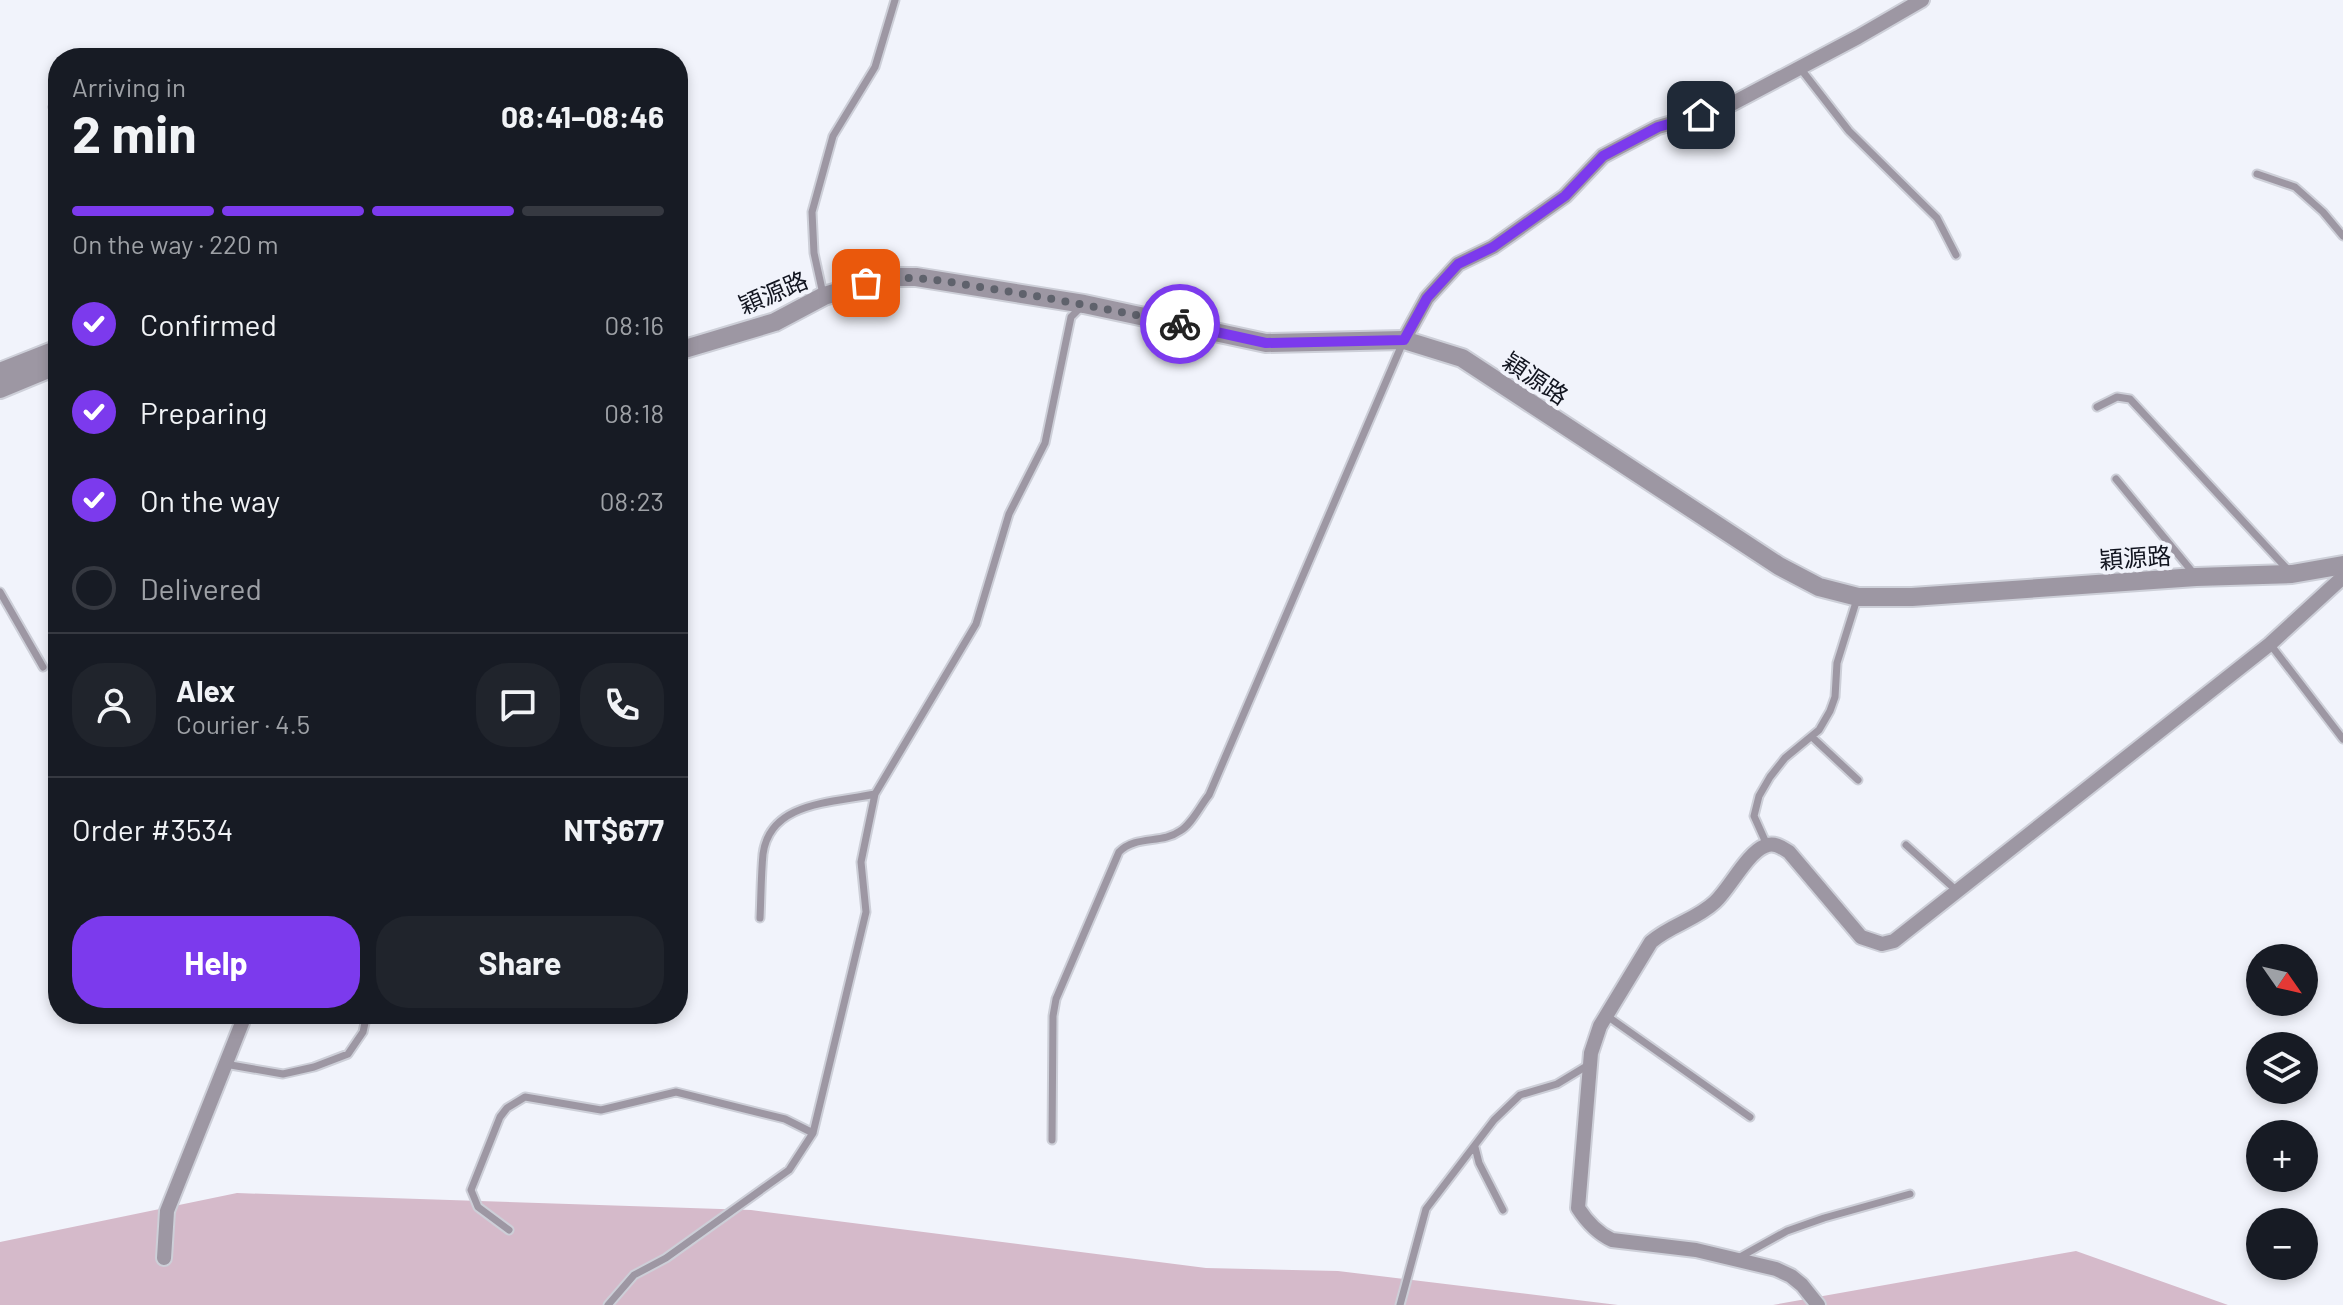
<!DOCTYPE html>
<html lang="en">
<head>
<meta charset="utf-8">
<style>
	:root { --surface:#171b24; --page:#20242c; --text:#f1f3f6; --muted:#9ea1a6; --line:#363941; --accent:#7c3aed }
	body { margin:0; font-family:Barlow,"Noto Sans TC",sans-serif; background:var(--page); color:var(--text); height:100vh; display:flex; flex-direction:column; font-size:30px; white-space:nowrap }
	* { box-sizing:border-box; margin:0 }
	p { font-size:26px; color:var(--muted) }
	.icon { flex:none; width:44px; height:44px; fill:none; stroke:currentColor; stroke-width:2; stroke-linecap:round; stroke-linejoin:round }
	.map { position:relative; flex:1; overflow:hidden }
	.drawer { position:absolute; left:48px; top:48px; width:640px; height:976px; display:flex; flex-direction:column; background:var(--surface); border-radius:32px; box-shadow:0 4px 12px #0003 }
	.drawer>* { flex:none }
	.needle { width:52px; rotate:124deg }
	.fabs { position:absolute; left:2246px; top:944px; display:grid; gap:16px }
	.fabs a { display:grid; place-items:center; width:72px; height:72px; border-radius:50%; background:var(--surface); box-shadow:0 4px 12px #0003; font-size:40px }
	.pin { position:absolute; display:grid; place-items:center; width:68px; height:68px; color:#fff; margin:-34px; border-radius:16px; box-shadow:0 4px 12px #0006 }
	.courier { position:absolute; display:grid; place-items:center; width:80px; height:80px; margin:-40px; border:6px solid #7c3aed; border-radius:50%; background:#fff; color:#222; box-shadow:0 2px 10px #0007 }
	.summary em { font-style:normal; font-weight:700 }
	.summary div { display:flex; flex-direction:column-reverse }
	.summary { display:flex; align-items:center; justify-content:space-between; height:136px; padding:0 24px }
	h1 { font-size:52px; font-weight:700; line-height:60px }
	.bar { display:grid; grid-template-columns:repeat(4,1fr); gap:12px 8px; align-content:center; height:96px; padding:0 24px }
	.bar i { height:10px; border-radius:6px; background:var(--line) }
	.bar .active { background:var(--accent) }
	.bar p { grid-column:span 4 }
	.line { display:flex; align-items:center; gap:20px; padding:0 24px; border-top:2px solid var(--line) }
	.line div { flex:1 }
	.round { display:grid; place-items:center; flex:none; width:84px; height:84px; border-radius:32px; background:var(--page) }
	ol { padding:0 24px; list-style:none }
	li { display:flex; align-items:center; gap:24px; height:88px }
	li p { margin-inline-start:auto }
	li .icon { padding:8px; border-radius:50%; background:var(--accent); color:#fff; stroke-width:4 }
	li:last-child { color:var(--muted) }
	li i { width:44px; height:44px; border:4px solid var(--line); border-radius:50% }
	.cta { display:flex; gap:16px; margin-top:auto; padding:16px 24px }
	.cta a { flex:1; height:92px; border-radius:32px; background:var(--accent); color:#fff; font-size:32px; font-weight:700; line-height:92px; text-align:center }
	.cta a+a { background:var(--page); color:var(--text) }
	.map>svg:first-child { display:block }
</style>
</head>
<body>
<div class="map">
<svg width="2343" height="1305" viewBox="0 0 2343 1305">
	<rect width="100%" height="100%" fill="#f1f3fb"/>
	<path fill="#d5baca" d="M 237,1193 L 751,1210 L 1206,1268 L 1338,1271 L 1618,1305 L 0,1305 L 0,1242 Z
		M 2076,1251 L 2228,1305 L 1773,1305 Z"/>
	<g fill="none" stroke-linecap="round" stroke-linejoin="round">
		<g stroke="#cdcfd8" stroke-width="11">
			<path id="service" d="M 1800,68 L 1849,131 L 1937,218 L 1956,255
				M 53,107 L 58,108
				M 2257,174 L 2295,187 L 2323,212 L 2343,236
				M 823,294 L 814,253 L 812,212 L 833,136 L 875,67 L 895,0
				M 2097,407 L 2117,397 L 2130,399 L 2290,572
				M 2116,479 L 2195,575
				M 0,592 L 43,667
				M 2270,644 L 2343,739
				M 1812,737 L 1858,780
				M 1767,845 L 1754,816 L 1759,796 L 1770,777 L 1785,758 L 1819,730 L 1830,711 L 1835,697 L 1837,663 L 1857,599
				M 1906,845 L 1957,891
				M 760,918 C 761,897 761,875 763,854 C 770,801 833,803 875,794
				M 1607,1016 L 1750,1117
				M 225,1064 L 283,1074 L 314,1067 L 348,1054 L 363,1032 L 367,1014
				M 1052,1140 L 1053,1016 L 1056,999 L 1119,852 C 1136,835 1162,844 1180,831 C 1192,824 1200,806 1209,795 L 1403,342
				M 1475,1147 L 1479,1163 L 1503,1210
				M 509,1230 L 478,1207 L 471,1190 L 500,1117 L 507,1108 L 525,1097 L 601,1110 L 676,1092 L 785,1119 L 813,1133
				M 1740,1257 L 1787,1231 L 1824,1218 L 1910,1194
				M 608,1305 L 634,1275 L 666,1258 L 789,1170 L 813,1133 L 866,912 L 861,862 L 875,794 L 976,624 L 1009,514 L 1045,443 L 1071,317 L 1083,305
				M 1400,1305 L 1426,1209 L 1494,1120 L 1520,1095 L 1557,1084 L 1590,1064"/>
		</g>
		<g stroke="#cdcfd8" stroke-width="18">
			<path id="minor" d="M 1404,340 L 1427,298 L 1458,264 L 1493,247 L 1565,196 L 1603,156 L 1658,127 L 1722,109 L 1858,37 L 1922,0
				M 164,1258 L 167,1211 L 242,1023 L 243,1014
				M 1818,1305 L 1802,1285 L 1791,1276 L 1776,1269 L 1696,1250 L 1612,1240 C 1597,1233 1587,1222 1578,1208 L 1591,1053 L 1600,1026 L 1651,942 C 1670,925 1696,920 1715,902 C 1730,888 1747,853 1765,846 C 1774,842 1781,847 1789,852 L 1861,937 L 1882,944 L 1894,941 L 2270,644 L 2343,577"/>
		</g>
		<g stroke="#cdcfd8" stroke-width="22">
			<path id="tertiary" d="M 678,351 L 775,322 L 824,296 L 887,277 L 916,277 L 1084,304 L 1266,343 L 1404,340 L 1462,358 L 1779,566 L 1819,587 L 1858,597 L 1912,597 L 2196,577 L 2292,574 L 2343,565
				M 0,372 L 58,349
				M 0,389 L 58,365"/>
		</g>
		<use href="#service" stroke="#9d97a3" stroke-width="7"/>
		<use href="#minor" stroke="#9d97a3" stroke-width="14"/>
		<use href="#tertiary" stroke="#9d97a3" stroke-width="18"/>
	</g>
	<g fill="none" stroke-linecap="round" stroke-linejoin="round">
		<path stroke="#5f626c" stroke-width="8" stroke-dasharray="0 14.4" d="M 866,283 C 908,271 950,283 993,289 C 1056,299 1118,311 1180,324"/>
		<path stroke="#7c3aed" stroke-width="10" d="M 1180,324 L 1266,343 L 1404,340 L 1427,298 L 1458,264 L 1493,247 L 1565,196 L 1603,156 L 1658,127 L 1701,115"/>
	</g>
	<g text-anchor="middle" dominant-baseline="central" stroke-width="8" stroke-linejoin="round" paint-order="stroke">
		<g font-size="24" fill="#11141f" stroke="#f1f3fb">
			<text transform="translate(773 292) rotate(-23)">穎源路</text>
			<text transform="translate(1536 378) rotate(34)">穎源路</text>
			<text transform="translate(2135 557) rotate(-4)">穎源路</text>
		</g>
	</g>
</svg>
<div class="fabs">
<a><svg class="needle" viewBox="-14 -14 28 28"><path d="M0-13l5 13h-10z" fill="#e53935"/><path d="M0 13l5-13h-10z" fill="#9ea1a6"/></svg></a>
<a><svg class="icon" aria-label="layers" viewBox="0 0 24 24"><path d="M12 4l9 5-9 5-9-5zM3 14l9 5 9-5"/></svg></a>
<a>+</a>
<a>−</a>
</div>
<div class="pin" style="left:866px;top:283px;background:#ea580c"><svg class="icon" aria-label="bag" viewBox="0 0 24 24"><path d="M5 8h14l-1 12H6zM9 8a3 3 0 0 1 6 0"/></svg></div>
<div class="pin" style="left:1701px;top:115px;background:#1f2937"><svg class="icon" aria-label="home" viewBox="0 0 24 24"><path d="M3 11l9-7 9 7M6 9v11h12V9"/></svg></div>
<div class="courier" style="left:1180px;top:324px"><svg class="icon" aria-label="bike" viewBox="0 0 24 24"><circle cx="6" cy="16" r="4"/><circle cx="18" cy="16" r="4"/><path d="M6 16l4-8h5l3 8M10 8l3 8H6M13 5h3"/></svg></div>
<section class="drawer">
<div class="summary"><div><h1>2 min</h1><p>Arriving in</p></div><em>08:41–08:46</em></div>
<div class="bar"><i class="active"></i><i class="active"></i><i class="active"></i><i></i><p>On the way · 220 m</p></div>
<ol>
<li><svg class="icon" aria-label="check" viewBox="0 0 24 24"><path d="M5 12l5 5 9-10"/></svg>Confirmed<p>08:16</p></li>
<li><svg class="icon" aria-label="check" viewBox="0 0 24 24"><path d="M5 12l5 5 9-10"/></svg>Preparing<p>08:18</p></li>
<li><svg class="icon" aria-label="check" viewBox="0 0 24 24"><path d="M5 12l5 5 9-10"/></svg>On the way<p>08:23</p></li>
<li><i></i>Delivered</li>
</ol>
<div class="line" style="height:144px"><a class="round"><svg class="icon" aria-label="person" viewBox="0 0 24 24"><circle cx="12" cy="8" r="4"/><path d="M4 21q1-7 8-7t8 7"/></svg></a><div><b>Alex</b><p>Courier · 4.5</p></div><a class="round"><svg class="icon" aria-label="chat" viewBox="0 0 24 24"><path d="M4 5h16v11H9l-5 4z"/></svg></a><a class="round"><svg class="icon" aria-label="phone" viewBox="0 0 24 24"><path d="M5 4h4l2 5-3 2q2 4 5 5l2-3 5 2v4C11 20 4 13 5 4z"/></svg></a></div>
<div class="line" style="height:104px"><div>Order #3534</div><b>NT$677</b></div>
<div class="cta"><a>Help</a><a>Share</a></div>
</section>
</div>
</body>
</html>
